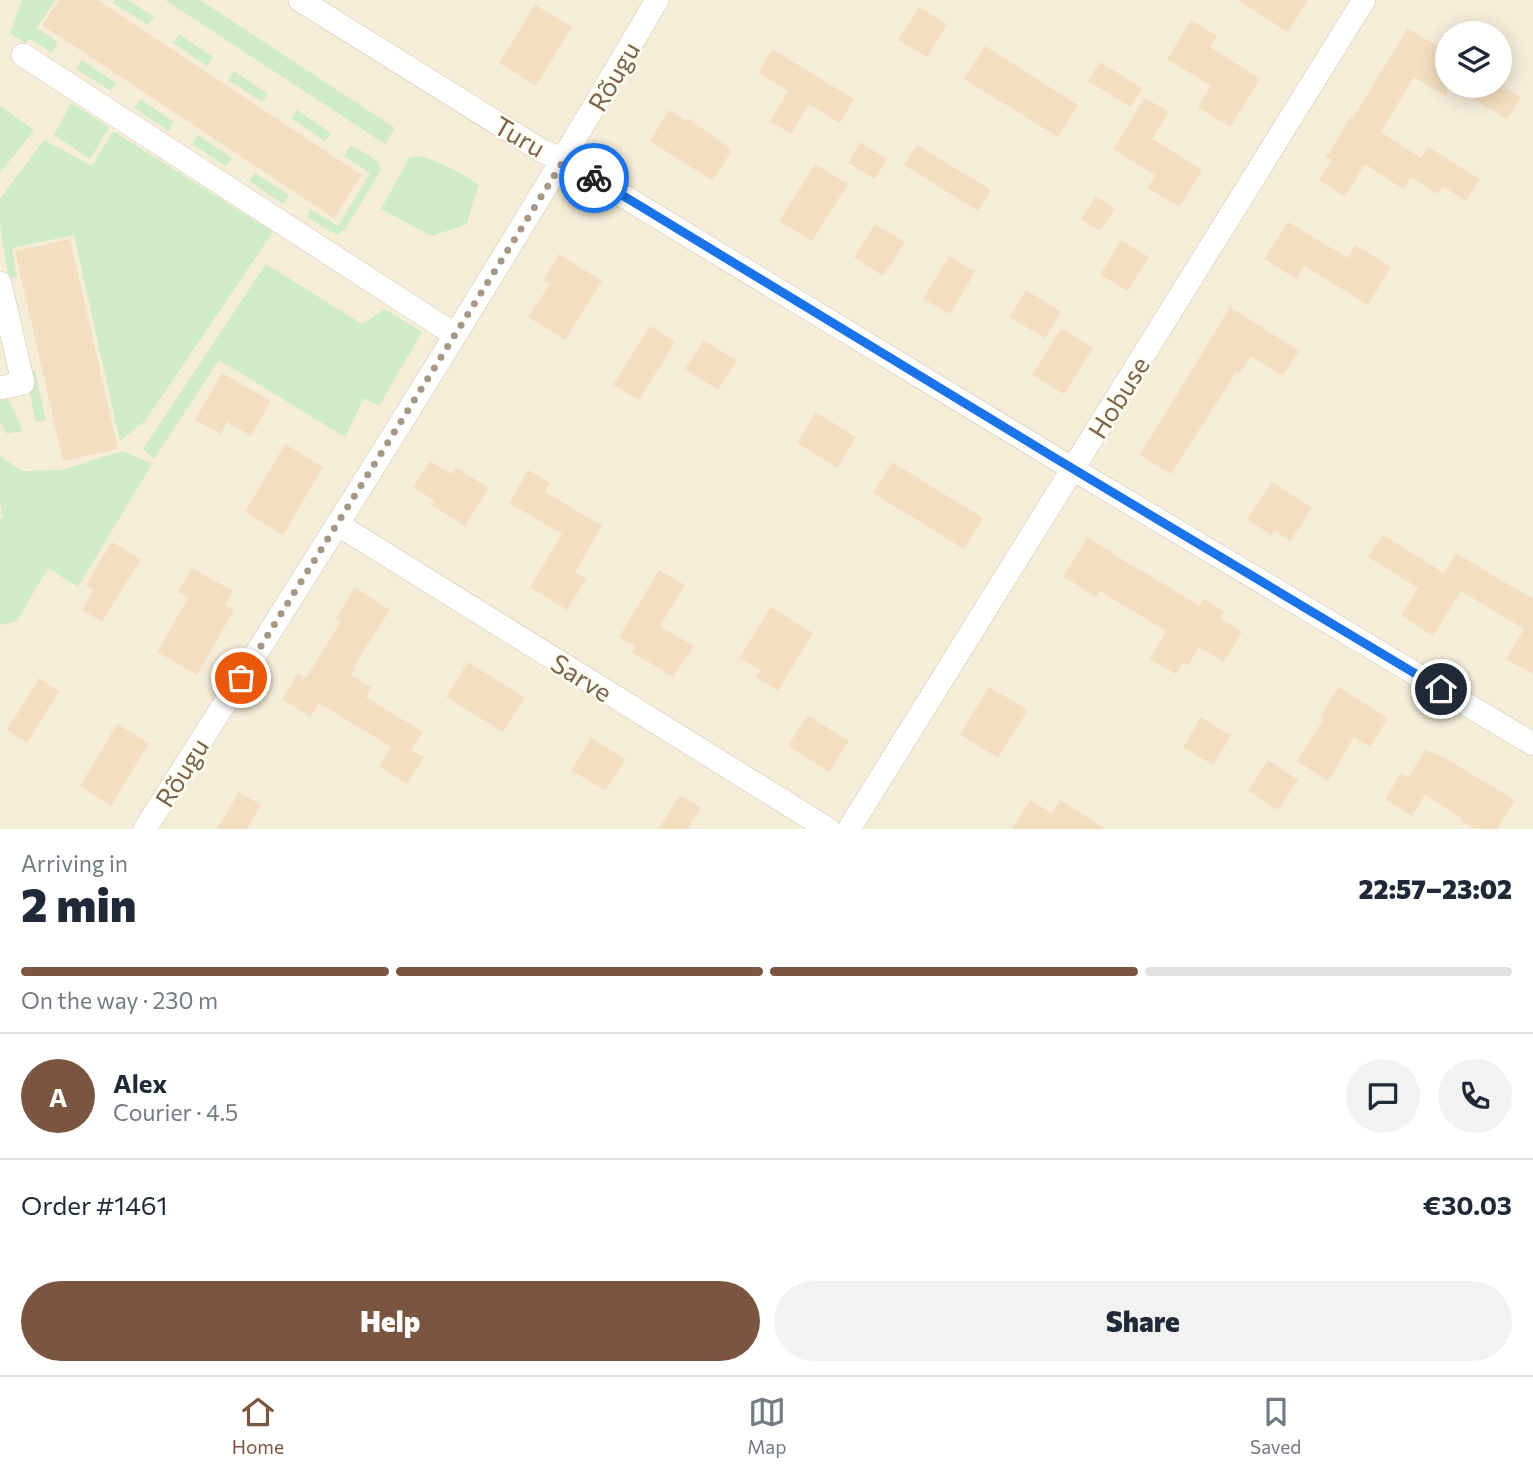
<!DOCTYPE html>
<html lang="en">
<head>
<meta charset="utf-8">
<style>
	:root { --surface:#fff; --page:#f2f2f3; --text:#1f2937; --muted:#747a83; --line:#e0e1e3; --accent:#7a5640 }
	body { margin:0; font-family:Commissioner,sans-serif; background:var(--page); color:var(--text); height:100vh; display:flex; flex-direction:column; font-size:26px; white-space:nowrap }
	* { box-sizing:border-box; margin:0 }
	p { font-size:23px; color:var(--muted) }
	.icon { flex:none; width:38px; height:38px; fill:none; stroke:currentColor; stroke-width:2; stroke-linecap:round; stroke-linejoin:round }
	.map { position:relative; height:829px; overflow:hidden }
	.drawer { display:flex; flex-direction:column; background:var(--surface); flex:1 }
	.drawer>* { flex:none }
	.tools { position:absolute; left:1435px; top:21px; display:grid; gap:14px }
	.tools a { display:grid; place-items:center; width:77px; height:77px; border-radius:50%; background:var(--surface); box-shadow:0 4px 18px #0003; font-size:35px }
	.pin { position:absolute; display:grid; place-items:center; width:60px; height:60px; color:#fff; margin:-30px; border:4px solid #fff; border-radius:50%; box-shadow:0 2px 7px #0007 }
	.courier { position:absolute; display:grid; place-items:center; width:70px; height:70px; margin:-35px; border:5px solid #1a73e8; border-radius:50%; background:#fff; color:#222; box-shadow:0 2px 9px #0007 }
	.headline em { font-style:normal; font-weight:800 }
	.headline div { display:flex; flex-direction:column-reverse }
	.headline { display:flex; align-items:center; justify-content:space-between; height:119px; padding:0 21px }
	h1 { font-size:46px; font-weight:800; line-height:52px }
	.bar { display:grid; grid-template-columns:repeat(4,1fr); gap:10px 7px; align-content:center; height:84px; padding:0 21px }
	.bar i { height:9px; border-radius:5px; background:var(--line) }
	.bar .active { background:var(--accent) }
	.bar p { grid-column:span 4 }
	.line { display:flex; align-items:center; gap:18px; padding:0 21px; border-top:2px solid var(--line) }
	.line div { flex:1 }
	.round { display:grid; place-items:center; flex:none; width:74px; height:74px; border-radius:37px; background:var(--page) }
	.action { display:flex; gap:14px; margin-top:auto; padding:14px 21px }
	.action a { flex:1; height:80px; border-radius:42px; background:var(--accent); color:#fff; font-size:28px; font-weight:800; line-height:80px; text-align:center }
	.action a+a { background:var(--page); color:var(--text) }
	.dock { display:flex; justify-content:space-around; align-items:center; height:98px; border-top:2px solid var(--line); background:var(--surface); font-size:19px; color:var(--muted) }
	.dock a { display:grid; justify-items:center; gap:4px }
	.dock .active { color:var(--accent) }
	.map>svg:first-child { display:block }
</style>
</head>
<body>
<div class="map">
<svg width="1533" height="829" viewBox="0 0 1533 829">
	<rect width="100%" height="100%" fill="#fdf9ea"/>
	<path fill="#f5edd8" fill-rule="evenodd" d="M 0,0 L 1533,0 L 1533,829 L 0,829 ZM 1447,33 L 1500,33 L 1500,86 L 1447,86 Z"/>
	<path fill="#cfecc7" d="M 22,0 L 55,0 L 37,28 L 58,42 L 52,53 L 31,39 L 25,43 L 10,33 Z
		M 115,0 L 128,0 L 154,17 L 148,25 L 113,3 Z
		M 165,0 L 200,0 L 395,128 L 385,144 Z
		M 179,34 L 213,57 L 207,66 L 173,43 Z
		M 82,60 L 116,83 L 111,91 L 76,69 Z
		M 234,71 L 268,94 L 262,102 L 228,80 Z
		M 140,99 L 174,122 L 169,131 L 134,108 Z
		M 71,103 L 109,127 L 90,159 L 54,135 Z
		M 0,106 L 34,130 L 0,173 Z
		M 297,110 L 331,133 L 325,141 L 291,118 Z
		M 113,131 L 273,232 L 145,421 L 120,441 L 74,235 L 12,248 L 17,277 L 9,279 L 0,226 L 0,199 L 44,140 L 92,166 Z
		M 198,135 L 232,158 L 226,166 L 192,144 Z
		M 351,145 L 372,157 L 380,165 L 380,172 L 345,229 L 339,234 L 335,234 L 307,217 L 310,209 L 338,226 L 370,173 L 344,156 Z
		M 419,156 C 440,161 461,173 479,185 L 473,202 L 467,224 L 432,236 L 381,209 L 409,158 Z
		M 255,173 L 289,195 L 283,204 L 249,181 Z
		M 266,264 L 362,324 L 385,309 L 422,332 L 379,406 L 364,398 L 345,437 L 219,360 L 154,459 L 143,449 Z
		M 35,371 L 46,420 L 36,422 L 25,374 Z
		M 6,395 L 23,431 L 7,434 L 0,422 L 0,396 Z
		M 123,451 L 152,464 L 78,587 L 48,568 L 17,621 L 0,625 L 0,519 L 3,518 L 0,503 L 0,456 L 22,471 L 61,470 Z"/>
	<path fill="#f4dec0" d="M 59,0 L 98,0 L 362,175 L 334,218 L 42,25 Z
		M 1237,0 L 1308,0 L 1288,32 Z
		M 535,5 L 572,27 L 536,86 L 499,63 Z
		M 919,7 L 947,24 L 927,57 L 898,40 Z
		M 1191,20 L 1217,36 L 1210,47 L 1260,79 L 1230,127 L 1198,107 L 1211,86 L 1167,59 Z
		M 1408,28 L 1447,52 L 1447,97 L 1414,77 L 1381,132 L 1421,158 L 1428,147 L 1480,179 L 1466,201 L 1442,186 L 1438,194 L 1411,177 L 1403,189 L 1365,164 L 1345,197 L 1319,180 L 1332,160 L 1326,157 L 1351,117 L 1353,118 Z
		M 985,46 L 1078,105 L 1058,137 L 964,79 Z
		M 772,49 L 854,99 L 840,123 L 809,104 L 791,134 L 770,121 L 788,91 L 758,73 Z
		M 1100,62 L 1142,88 L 1131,107 L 1088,81 Z
		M 1451,86 L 1502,86 L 1521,97 L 1507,119 Z
		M 1145,98 L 1169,112 L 1152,139 L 1202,170 L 1180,207 L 1148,188 L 1155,175 L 1113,149 Z
		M 669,110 L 686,121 L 688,118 L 732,150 L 713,181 L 650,141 Z
		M 860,142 L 887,159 L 875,179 L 848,163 Z
		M 917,145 L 991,190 L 978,211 L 904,165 Z
		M 815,164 L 848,184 L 812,241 L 779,221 Z
		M 1096,196 L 1115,209 L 1100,231 L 1081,219 Z
		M 1288,222 L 1348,258 L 1355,245 L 1391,267 L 1368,305 L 1304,266 L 1296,279 L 1264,259 Z
		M 875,224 L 905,242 L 883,276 L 854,257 Z
		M 70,239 L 118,449 L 63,461 L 15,251 Z
		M 1121,240 L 1149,257 L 1128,291 L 1100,275 Z
		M 559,254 L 602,281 L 565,340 L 528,317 L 550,284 L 543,280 Z
		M 949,256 L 975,272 L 950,314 L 923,299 Z
		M 1026,290 L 1061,312 L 1045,338 L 1009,317 Z
		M 1230,307 L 1299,351 L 1283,376 L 1251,356 L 1240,373 L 1237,371 L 1171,474 L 1140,455 Z
		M 650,326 L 675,342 L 639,400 L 613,385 Z
		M 1061,328 L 1093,348 L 1064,394 L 1032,375 Z
		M 704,340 L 737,361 L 718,390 L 685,369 Z
		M 222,373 L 271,401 L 251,436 L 227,422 L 221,434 L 195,420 Z
		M 816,412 L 856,437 L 837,468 L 797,443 Z
		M 285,444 L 323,467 L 283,535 L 245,512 Z
		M 430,461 L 451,474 L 455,467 L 489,488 L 465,526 L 432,505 L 435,501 L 413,487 Z
		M 892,462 L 983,518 L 964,549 L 873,493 Z
		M 528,470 L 550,483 L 545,492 L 602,526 L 575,572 L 586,579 L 567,610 L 530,587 L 562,534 L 509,503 Z
		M 1272,482 L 1312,508 L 1290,541 L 1275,531 L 1272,536 L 1247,519 Z
		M 1383,535 L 1444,573 L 1456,553 L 1533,599 L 1533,674 L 1506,659 L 1524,629 L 1461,591 L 1433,636 L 1401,615 L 1418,588 L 1368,557 Z
		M 1088,537 L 1140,571 L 1141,570 L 1200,606 L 1204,599 L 1224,612 L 1220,618 L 1242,632 L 1224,662 L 1199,647 L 1188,666 L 1183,662 L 1176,674 L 1150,659 L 1166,631 L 1100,591 L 1096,597 L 1063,576 Z
		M 112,542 L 141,559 L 102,622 L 82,610 L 94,590 L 86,585 Z
		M 192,568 L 233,591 L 225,605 L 234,610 L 197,675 L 157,652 L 188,598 L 178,592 Z
		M 659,570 L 685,585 L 660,626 L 694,646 L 673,677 L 632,652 L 635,646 L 619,637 Z
		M 355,587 L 390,610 L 353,667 L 355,668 L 351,675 L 372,688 L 366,697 L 423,732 L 411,750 L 424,757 L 407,784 L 379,766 L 391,747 L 319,703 L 310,717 L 282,699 L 298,673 L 306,678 L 341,621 L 336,618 Z
		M 771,607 L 813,633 L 778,691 L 756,677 L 761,670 L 739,658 Z
		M 468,662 L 525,698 L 503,732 L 446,697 Z
		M 39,678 L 59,691 L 27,743 L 7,730 Z
		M 989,687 L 1028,710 L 998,758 L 960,734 Z
		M 1338,687 L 1388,718 L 1370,747 L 1354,737 L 1328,781 L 1297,761 L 1324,718 L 1321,716 Z
		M 807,715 L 849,741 L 829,772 L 788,746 Z
		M 1201,717 L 1231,736 L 1213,765 L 1183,747 Z
		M 117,724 L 149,743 L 111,806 L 80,786 Z
		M 591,738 L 626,759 L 605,791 L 571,770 Z
		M 1426,749 L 1433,754 L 1434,752 L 1515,800 L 1497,829 L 1475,829 L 1460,820 L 1462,818 L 1425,795 L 1412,816 L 1385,799 L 1401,773 L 1408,777 Z
		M 1268,760 L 1298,780 L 1278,810 L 1248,791 Z
		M 239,792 L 261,805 L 247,829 L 217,829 Z
		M 680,795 L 701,808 L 687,829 L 658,829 Z
		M 1030,800 L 1052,813 L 1060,800 L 1106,829 L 1012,829 Z"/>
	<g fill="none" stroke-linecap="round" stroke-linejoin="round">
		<g stroke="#d1c3ae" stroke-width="24">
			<path id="minor" d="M 300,0 L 542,151 L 564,160 L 1073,469 L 1533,744
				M 23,55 L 455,335
				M 0,283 L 23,383 L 0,388
				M 337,524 L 828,829
				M 145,829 C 319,555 493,280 657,0
				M 849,829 L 1364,0"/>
		</g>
		<use href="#minor" stroke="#fff" stroke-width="23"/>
	</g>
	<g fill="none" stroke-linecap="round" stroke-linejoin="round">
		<path stroke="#a89883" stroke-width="7" stroke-dasharray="0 12.6" d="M 241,678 L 564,160 L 594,178"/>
		<path stroke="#1a73e8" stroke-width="9" d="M 594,178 L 1050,455 L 1441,689"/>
	</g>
	<g text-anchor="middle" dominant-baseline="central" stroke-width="5" stroke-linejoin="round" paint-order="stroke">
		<g font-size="26" fill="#7a644b" stroke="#fffcf1">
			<text transform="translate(613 76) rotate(-60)">Rõugu</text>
			<text transform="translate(520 136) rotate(30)">Turu</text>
			<text transform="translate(1118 397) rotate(-58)">Hobuse</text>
			<text transform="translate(582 677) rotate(32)">Sarve</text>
			<text transform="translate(181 772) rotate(-58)">Rõugu</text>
		</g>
	</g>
</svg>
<div class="tools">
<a><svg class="icon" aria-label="layers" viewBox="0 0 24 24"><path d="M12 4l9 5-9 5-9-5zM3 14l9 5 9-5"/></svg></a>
</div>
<div class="pin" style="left:241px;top:678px;background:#ea580c"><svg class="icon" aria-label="bag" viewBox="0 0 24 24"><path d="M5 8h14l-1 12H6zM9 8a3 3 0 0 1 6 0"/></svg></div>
<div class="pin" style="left:1441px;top:689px;background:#1f2937"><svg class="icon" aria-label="home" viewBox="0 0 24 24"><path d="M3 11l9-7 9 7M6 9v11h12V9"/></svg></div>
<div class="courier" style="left:594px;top:178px"><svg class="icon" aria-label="bike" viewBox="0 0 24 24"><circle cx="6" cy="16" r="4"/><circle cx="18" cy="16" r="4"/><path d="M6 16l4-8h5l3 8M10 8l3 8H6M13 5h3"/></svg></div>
</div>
<section class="drawer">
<div class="headline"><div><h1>2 min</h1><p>Arriving in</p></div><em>22:57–23:02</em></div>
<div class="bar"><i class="active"></i><i class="active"></i><i class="active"></i><i></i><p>On the way · 230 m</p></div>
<div class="line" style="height:126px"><b class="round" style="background:var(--accent);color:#fff">A</b><div><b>Alex</b><p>Courier · 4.5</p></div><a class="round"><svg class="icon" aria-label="chat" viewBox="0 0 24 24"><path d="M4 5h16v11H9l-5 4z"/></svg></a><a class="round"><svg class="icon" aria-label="phone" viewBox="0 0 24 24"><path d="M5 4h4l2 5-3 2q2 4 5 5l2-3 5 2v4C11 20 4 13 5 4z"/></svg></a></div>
<div class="line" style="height:91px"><div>Order #1461</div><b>€30.03</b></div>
<div class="action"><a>Help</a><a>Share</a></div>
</section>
<nav class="dock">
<a class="active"><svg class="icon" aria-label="home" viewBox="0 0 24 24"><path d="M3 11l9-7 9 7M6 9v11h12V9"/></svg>Home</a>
<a><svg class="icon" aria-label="map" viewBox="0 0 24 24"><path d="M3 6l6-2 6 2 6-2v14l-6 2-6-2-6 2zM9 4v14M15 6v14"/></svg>Map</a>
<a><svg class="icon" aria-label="saved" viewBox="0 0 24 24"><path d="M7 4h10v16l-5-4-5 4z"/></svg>Saved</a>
</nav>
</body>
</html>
